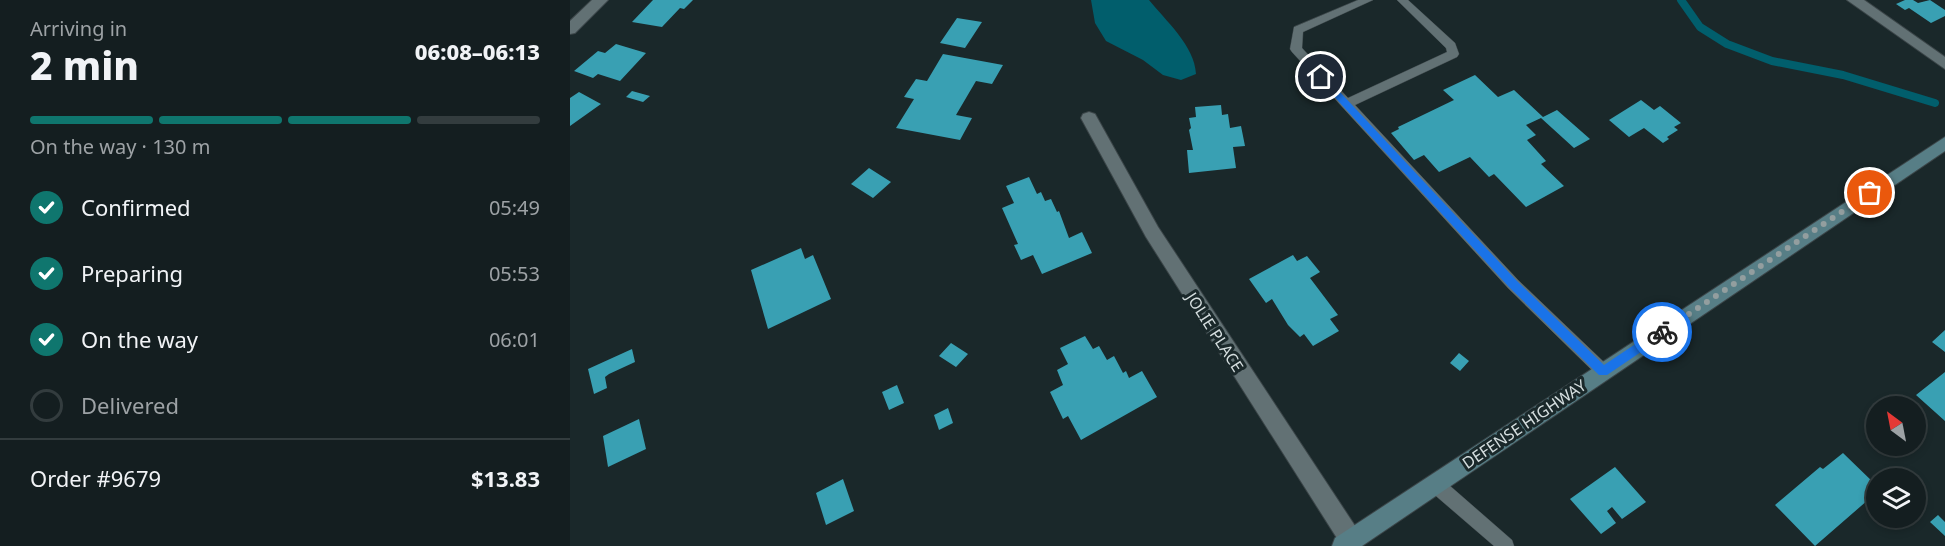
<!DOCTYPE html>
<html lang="en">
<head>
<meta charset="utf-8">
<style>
	:root { --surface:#141e20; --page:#212b2d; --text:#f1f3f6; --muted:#9da2a5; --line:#333c3e; --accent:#0f766e }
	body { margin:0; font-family:"Noto Sans",sans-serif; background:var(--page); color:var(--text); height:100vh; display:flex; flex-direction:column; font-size:22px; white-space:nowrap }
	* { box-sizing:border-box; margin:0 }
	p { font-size:20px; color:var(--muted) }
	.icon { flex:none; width:33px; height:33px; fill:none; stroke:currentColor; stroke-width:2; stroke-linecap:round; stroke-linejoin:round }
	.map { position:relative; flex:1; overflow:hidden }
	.sheet { display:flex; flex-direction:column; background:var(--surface); width:570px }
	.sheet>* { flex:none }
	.needle { width:39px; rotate:328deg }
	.buttons { position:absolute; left:1296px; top:396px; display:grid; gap:12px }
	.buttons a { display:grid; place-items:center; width:60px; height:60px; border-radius:50%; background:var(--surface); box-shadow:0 3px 9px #0003,0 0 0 2px var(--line); font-size:30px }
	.pin { position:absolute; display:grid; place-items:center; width:51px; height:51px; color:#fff; margin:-26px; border:3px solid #fff; border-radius:50%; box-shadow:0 2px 6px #0007 }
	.courier { position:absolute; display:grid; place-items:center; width:60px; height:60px; margin:-30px; border:4px solid #1a73e8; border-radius:50%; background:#fff; color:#222; box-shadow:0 2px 8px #0007 }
	.summary em { font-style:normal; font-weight:800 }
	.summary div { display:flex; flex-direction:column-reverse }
	.summary { display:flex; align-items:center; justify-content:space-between; height:102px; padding:0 30px }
	h1 { font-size:39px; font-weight:800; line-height:45px }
	.bar { display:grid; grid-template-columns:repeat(4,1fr); gap:9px 6px; align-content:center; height:72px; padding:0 30px }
	.bar i { height:8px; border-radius:4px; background:var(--line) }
	.bar .current { background:var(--accent) }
	.bar p { grid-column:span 4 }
	.line { display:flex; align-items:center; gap:15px; padding:0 30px; border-top:2px solid var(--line) }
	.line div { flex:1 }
	ol { padding:0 30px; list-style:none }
	li { display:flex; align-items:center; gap:18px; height:66px }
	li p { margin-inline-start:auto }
	li .icon { padding:6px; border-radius:50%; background:var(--accent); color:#fff; stroke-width:4 }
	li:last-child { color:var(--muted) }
	li i { width:33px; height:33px; border:3px solid var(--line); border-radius:50% }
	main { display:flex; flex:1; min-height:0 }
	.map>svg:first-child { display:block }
</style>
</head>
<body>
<main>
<section class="sheet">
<div class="summary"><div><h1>2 min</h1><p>Arriving in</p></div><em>06:08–06:13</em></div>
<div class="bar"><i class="current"></i><i class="current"></i><i class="current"></i><i></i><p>On the way · 130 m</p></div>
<ol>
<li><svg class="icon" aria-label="check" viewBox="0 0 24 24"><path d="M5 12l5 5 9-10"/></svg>Confirmed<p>05:49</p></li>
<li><svg class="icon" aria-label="check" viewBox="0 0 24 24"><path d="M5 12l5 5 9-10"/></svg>Preparing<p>05:53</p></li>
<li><svg class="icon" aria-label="check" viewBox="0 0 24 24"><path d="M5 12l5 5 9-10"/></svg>On the way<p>06:01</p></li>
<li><i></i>Delivered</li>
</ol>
<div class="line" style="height:78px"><div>Order #9679</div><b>$13.83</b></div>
</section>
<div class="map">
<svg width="1375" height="546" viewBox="0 0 1375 546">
	<rect width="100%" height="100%" fill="#1a282a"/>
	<path fill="#015e6c" d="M 521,0 L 579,0 C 595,20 625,46 626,74 L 611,80 L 593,75 L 573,60 L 536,41 L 525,23 Z"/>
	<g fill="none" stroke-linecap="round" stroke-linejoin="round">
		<path stroke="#015e6c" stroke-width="8" d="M 1111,0 L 1130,27 L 1157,44 L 1202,61 L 1273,75 L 1365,103"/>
	</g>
	<path fill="#39a0b3" d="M 83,0 L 123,0 L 114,9 L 110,8 L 92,27 L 62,22 Z
		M 1335,0 L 1343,0 L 1348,3 L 1360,0 L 1375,10 L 1375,16 L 1361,23 L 1339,8 L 1335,10 L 1326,4 Z
		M 387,18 L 412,22 L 395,48 L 370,43 Z
		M 46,44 L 76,53 L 50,81 L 28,74 L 23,78 L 4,71 L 28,51 L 35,53 Z
		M 373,54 L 433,65 L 422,84 L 406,81 L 386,115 L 402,118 L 390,140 L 326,128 L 344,99 L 334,97 L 346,79 L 357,81 Z
		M 905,75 L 928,97 L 944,90 L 973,117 L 987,110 L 1020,139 L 1004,148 L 971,118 L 956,125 L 966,135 L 957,140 L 976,161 L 971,164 L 994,186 L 956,207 L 924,174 L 919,177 L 900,157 L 869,172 L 854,155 L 844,160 L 821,133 L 829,129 L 828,127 L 884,100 L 873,90 Z
		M 62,91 L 80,96 L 73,102 L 56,97 Z
		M 9,92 L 31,104 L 0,126 L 0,98 Z
		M 1071,100 L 1084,110 L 1090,106 L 1111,123 L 1104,127 L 1108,130 L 1097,137 L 1099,139 L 1093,143 L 1074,128 L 1059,137 L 1039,120 Z
		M 651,105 L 652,115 L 658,114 L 660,128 L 671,126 L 675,146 L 663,147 L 666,168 L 619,173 L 617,150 L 623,150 L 619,130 L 621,128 L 619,118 L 626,117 L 625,107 Z
		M 299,168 L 321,182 L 303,198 L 281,184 Z
		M 459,177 L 467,194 L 471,192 L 475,201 L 481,199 L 487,212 L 489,211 L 499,238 L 512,232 L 522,253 L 472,274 L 463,255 L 451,260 L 444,245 L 448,244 L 432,208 L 444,203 L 436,186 Z
		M 231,248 L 235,259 L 243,255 L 261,299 L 198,329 L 181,270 Z
		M 723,255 L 727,261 L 737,256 L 750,272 L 740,278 L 768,315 L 760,319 L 769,331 L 743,346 L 734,334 L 730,337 L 718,325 L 702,299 L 696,303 L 679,279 Z
		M 1375,330 L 1375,352 L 1362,342 Z
		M 515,336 L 523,349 L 529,346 L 537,360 L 544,356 L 553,373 L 556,371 L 559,378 L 572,371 L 587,397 L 511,440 L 498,416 L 493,419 L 480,392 L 493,385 L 487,370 L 498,364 L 490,348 Z
		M 381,343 L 398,354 L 386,367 L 369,356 Z
		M 62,349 L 65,362 L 39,374 L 35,377 L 37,388 L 24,394 L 18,369 Z
		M 889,353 L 899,361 L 890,371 L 880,363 Z
		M 1375,372 L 1375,421 L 1346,395 Z
		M 327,385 L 334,403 L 319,410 L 312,392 Z
		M 378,408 L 383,423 L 369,430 L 364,415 Z
		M 69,419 L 76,449 L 38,467 L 33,436 Z
		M 1273,453 L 1306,485 L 1306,493 L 1245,546 L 1205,505 L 1250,467 L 1253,469 Z
		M 1045,467 L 1076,502 L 1052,519 L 1042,507 L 1037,511 L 1046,523 L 1031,534 L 1000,499 Z
		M 273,479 L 284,511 L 256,525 L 246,493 Z
		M 1368,515 L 1375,522 L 1375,536 L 1360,522 Z"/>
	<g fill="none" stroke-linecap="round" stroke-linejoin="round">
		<g stroke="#3b4548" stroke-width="1">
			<path id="service" d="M 788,0 L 803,0 L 733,32 L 732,48 L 778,98 L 877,52 L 876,48 L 827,0 L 838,0 L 885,43 L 889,54 L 887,57 L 785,105 L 948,280 L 1038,366 L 1040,371 L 1038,376 L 1033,378 L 1028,376 L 938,288 L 722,52 L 720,49 L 724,27 Z
				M 865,476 L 871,478 L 942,540 L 944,546 L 924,546 L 859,490 L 857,484 L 859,478 Z"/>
		</g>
		<g stroke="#3b4548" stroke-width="2">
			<path id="minor" d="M 22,0 L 38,0 L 5,33 L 0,34 L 0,21 Z
				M 1277,0 L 1294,0 L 1375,57 L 1375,69 Z
				M 519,112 L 525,114 L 588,227 L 789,532 L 792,540 L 789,546 L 772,546 L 576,237 L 511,118 L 513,114 Z"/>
		</g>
		<g stroke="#3b4548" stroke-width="2">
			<path id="secondary" d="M 1375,137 L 1375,151 L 792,546 L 762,546 L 765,538 Z"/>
		</g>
		<use href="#service" fill="#627174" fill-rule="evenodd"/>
		<use href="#minor" fill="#627174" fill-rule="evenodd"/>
		<use href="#secondary" fill="#577e86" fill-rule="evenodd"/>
	</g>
	<path fill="#1a73e8" d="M 748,75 L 754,75 L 946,280 L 1034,365 L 1088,329 L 1096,329 L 1096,335 L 1037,375 L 1029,375 L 939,287 L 748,79 Z"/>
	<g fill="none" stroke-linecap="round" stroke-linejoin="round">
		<path stroke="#939e9f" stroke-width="6" stroke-dasharray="0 10.8" d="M 1092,332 L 1300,193"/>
	</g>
	<g text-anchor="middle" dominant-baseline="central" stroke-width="6" stroke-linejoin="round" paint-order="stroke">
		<g font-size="16" fill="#d4ddde" stroke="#1a282a">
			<text transform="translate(645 332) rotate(57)">JOLIE PLACE</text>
			<text transform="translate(954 424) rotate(-34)">DEFENSE HIGHWAY</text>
		</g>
	</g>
</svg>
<div class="buttons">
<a><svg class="needle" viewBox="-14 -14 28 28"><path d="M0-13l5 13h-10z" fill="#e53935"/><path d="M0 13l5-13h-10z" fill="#9da2a5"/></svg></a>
<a><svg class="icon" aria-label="layers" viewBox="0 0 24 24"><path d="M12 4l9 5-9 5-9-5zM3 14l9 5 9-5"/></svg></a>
</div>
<div class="pin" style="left:1300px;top:193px;background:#ea580c"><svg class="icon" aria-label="bag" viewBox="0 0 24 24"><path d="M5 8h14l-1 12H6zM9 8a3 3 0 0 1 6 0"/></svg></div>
<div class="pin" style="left:751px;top:77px;background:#1f2937"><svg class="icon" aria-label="home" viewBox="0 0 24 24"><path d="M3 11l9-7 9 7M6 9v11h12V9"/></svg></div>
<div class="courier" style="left:1092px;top:332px"><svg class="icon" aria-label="bike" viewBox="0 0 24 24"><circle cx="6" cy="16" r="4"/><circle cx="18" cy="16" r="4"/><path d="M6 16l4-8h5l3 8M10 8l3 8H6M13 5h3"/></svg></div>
</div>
</main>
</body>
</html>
